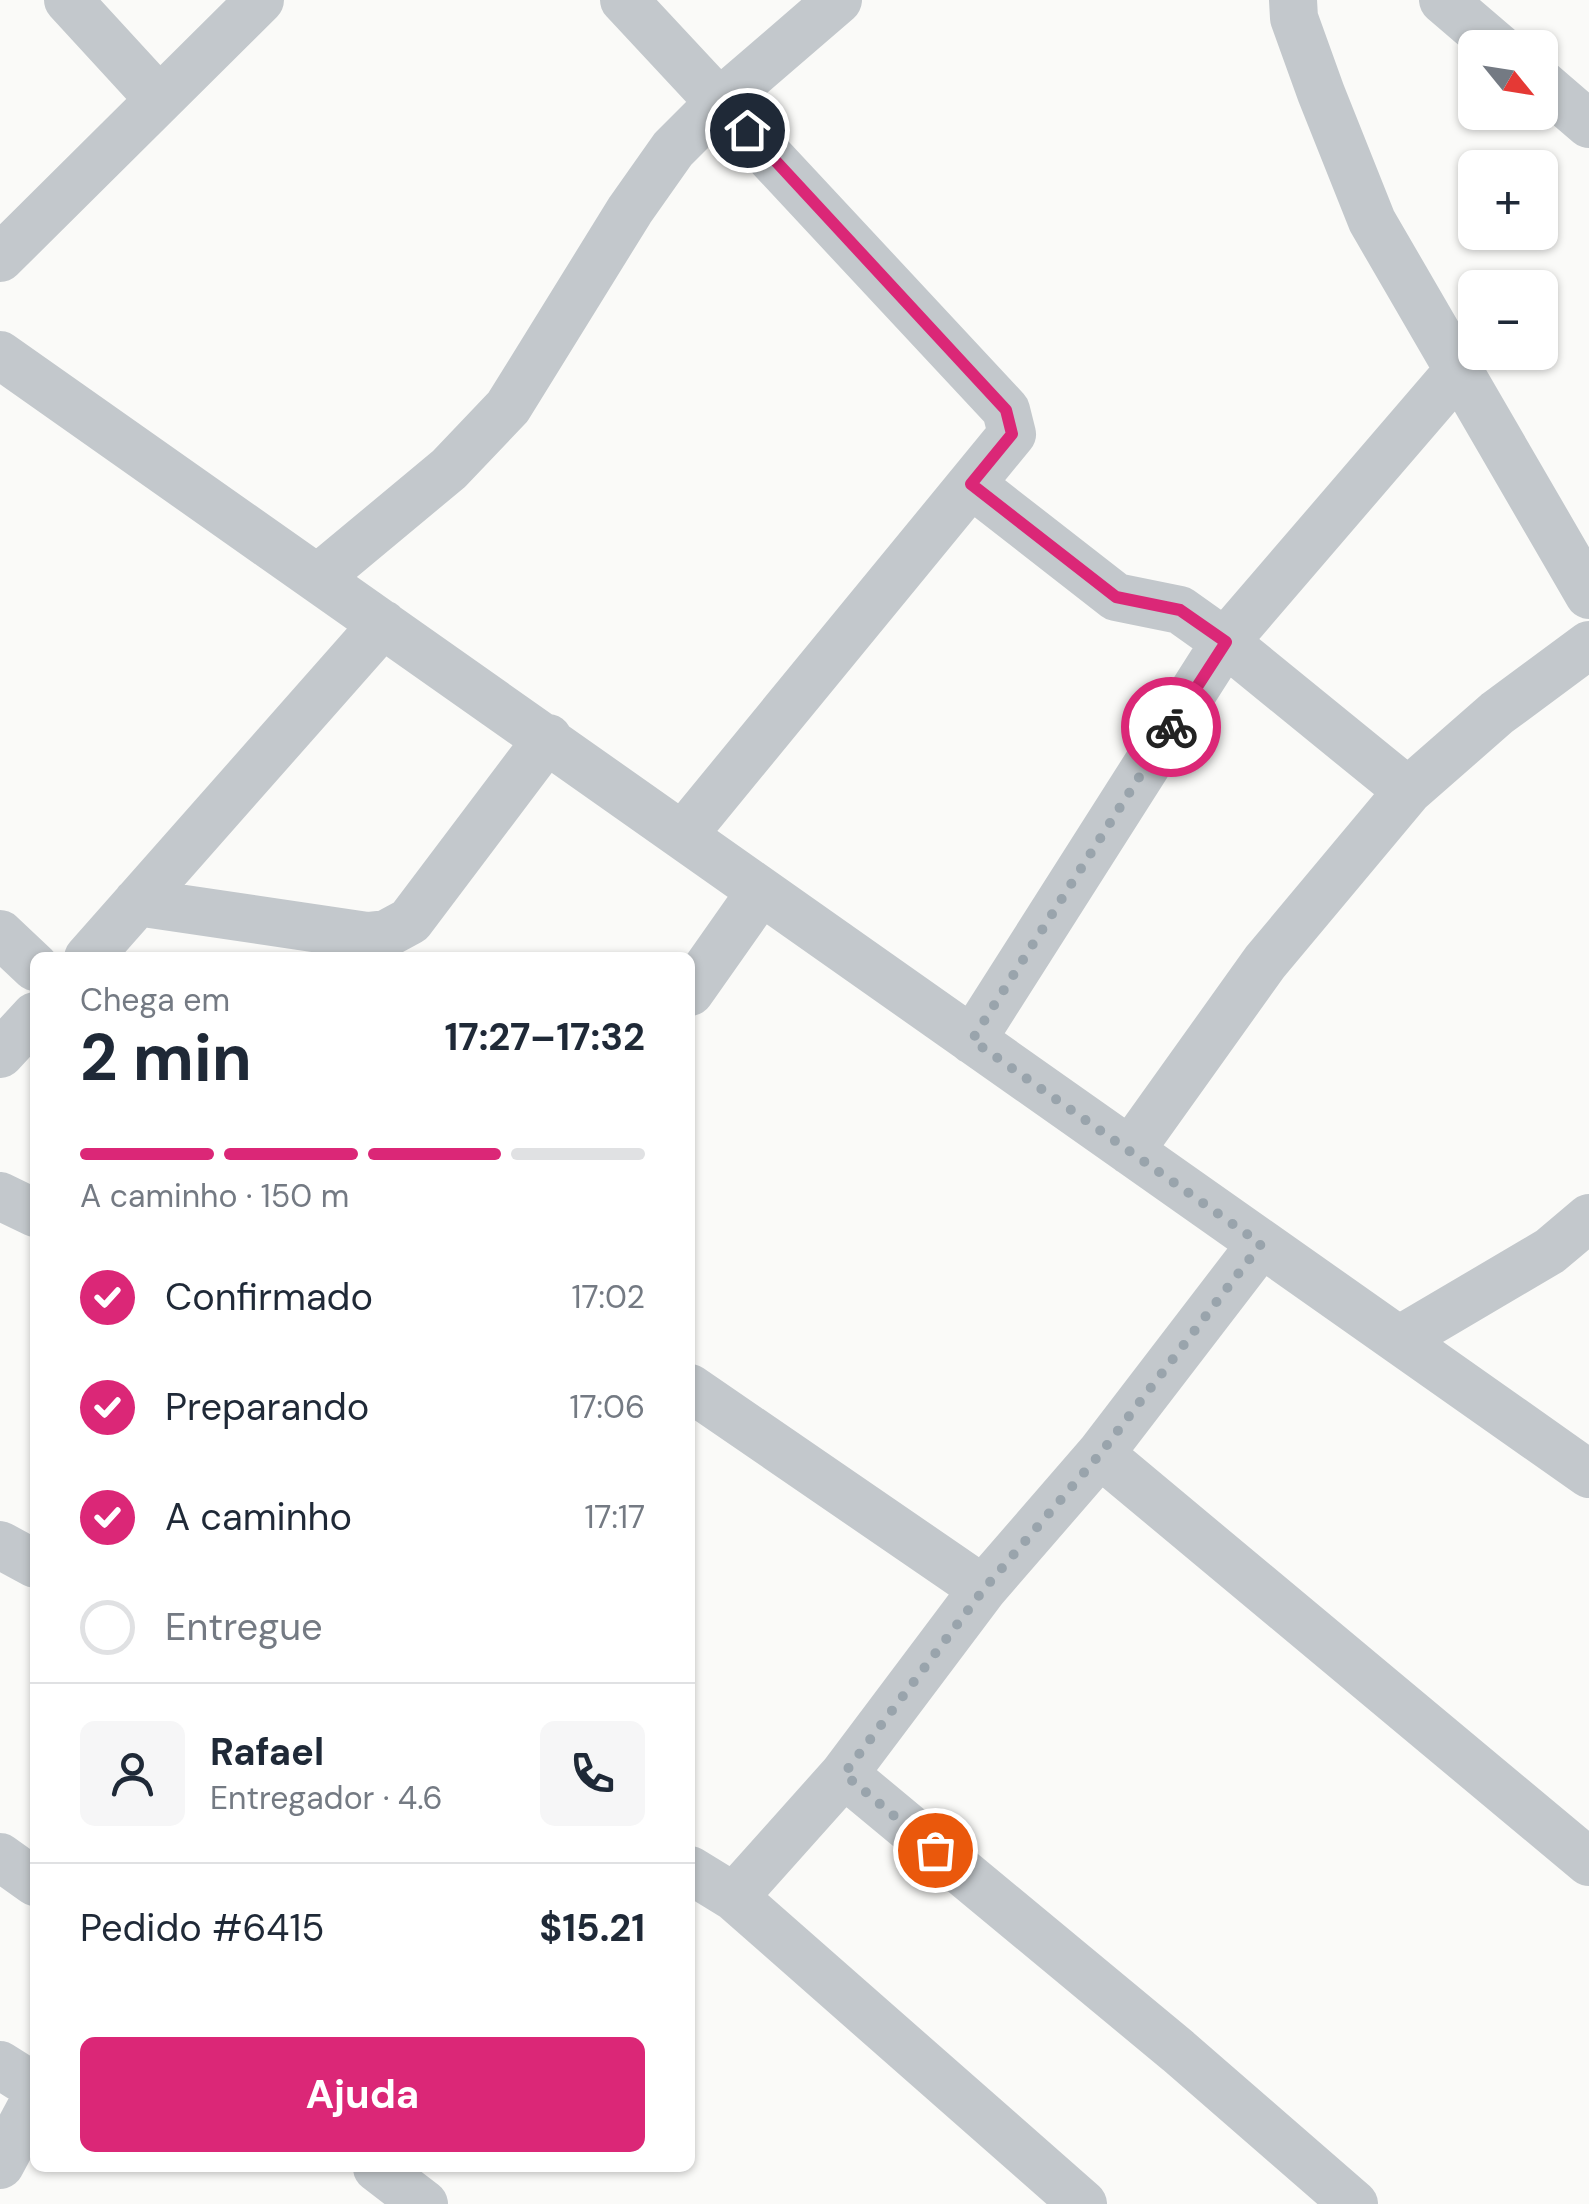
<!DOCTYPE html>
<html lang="pt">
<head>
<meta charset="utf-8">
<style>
	:root { --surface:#fff; --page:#f6f6f7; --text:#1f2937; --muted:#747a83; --line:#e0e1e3; --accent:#db2777 }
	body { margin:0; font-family:"DM Sans",sans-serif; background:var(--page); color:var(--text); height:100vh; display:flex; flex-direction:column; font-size:38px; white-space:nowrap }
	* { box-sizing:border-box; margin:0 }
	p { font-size:32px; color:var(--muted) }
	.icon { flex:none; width:55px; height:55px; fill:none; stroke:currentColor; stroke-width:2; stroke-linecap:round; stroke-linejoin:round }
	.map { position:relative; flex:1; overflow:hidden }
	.details { position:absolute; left:30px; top:952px; width:665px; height:1220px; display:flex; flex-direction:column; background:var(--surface); border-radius:15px; box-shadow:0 2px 8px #0004 }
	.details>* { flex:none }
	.needle { width:65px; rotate:120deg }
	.buttons { position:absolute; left:1458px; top:30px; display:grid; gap:20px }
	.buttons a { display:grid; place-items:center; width:100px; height:100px; border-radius:15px; background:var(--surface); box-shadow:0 2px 8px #0004; font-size:50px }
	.pin { position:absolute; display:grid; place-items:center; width:85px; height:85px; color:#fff; margin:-42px; border:5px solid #fff; border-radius:50%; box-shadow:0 2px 10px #0007 }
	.courier { position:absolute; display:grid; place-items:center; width:100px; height:100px; margin:-50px; border:8px solid #db2777; border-radius:50%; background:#fff; color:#222; box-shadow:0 2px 12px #0007 }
	.head em { font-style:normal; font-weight:700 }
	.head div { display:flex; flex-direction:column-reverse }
	.head { display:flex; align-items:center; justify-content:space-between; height:170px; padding:0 50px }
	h1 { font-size:65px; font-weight:700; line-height:75px }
	.bar { display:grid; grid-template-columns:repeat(4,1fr); gap:15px 10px; align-content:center; height:120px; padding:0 50px }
	.bar i { height:12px; border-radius:8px; background:var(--line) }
	.bar .current { background:var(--accent) }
	.bar p { grid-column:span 4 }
	.line { display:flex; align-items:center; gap:25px; padding:0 50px; border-top:2px solid var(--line) }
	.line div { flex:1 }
	.round { display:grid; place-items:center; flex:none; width:105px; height:105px; border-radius:15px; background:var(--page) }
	ol { padding:0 50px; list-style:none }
	li { display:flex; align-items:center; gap:30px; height:110px }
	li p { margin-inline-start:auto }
	li .icon { padding:10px; border-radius:50%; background:var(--accent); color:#fff; stroke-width:4 }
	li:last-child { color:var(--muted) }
	li i { width:55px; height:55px; border:5px solid var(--line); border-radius:50% }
	.cta { display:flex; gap:20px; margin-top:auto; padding:20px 50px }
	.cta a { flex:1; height:115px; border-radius:15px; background:var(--accent); color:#fff; font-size:40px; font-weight:700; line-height:115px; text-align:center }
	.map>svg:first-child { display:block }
</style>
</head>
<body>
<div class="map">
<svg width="1589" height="2204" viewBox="0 0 1589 2204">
	<rect width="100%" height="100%" fill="#fafaf8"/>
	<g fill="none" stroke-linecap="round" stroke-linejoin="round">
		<path stroke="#c3c8cc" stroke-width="48" d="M 68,0 L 158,98
			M 624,0 L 1006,410 L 1012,434 L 683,835
			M 1293,0 L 1294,18 L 1321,93 L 1372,221 L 1589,595
			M 1443,0 L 1499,48
			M 1540,82 L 1589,124
			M 0,258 L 260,0
			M 0,355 L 1589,1474
			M 971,484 L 1116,597 L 1180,610 L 1225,642 L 1408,791
			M 318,578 L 449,469 L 508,407 L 630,210 L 673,149 L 721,101 L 838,0
			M 137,902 L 367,936 L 386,934 L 410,921 L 548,738
			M 0,934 L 35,967
			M 88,958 L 383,624
			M 690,992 L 761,891
			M 972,1040 L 1225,642 L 1458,371
			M 0,1054 L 35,1016
			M 1130,1151 L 1265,962 L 1408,791 L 1497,713 L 1589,645
			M 0,1196 L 35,1213
			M 1399,1340 L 1550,1251 L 1589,1218
			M 690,1388 L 983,1589
			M 1100,1454 L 1589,1862
			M 0,1545 L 35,1564
			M 844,1774 L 1178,2051 L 1354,2204
			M 0,1857 L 35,1882
			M 690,1870 L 734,1897 L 1083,2204
			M 734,1897 L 844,1774 L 983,1589 L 1100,1454 L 1261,1244
			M 0,2065 L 35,2087
			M 0,2165 L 35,2100
			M 377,2168 L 424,2204"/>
	</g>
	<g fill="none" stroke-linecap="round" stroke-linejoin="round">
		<path stroke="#99a4ac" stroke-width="10" stroke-dasharray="0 18" d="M 935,1850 L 844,1774 L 984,1589 L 1100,1454 L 1261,1244 L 972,1040 L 1171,727"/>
		<path stroke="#db2777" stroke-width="12" d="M 747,130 L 1006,410 L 1012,434 L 971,484 L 1116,597 L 1180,610 L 1226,642 L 1171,727"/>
	</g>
</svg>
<div class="buttons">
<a><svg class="needle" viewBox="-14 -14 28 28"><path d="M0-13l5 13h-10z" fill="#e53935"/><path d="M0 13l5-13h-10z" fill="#747a83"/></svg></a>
<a>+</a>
<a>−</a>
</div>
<div class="pin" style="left:935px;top:1850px;background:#ea580c"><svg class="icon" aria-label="bag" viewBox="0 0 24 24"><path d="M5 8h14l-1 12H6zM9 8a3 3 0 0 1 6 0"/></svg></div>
<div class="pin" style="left:747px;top:130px;background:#1f2937"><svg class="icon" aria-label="home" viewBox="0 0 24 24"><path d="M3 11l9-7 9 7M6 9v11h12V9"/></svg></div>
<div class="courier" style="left:1171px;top:727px"><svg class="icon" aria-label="bike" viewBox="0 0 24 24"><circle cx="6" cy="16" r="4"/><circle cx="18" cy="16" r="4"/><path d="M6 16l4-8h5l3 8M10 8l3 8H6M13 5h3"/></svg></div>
<section class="details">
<div class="head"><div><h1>2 min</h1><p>Chega em</p></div><em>17:27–17:32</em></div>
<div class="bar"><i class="current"></i><i class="current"></i><i class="current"></i><i></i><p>A caminho · 150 m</p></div>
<ol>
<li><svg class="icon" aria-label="check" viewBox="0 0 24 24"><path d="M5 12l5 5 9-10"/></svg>Confirmado<p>17:02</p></li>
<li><svg class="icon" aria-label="check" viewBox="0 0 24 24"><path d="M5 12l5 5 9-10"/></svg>Preparando<p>17:06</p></li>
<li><svg class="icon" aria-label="check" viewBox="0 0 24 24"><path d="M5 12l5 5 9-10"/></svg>A caminho<p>17:17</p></li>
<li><i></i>Entregue</li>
</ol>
<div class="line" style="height:180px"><a class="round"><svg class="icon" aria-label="person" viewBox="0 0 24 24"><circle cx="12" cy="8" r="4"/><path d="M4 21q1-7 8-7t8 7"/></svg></a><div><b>Rafael</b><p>Entregador · 4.6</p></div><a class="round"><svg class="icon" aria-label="phone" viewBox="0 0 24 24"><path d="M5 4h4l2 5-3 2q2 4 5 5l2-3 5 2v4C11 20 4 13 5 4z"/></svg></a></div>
<div class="line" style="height:130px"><div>Pedido #6415</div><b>$15.21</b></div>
<div class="cta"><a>Ajuda</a></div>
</section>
</div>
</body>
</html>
